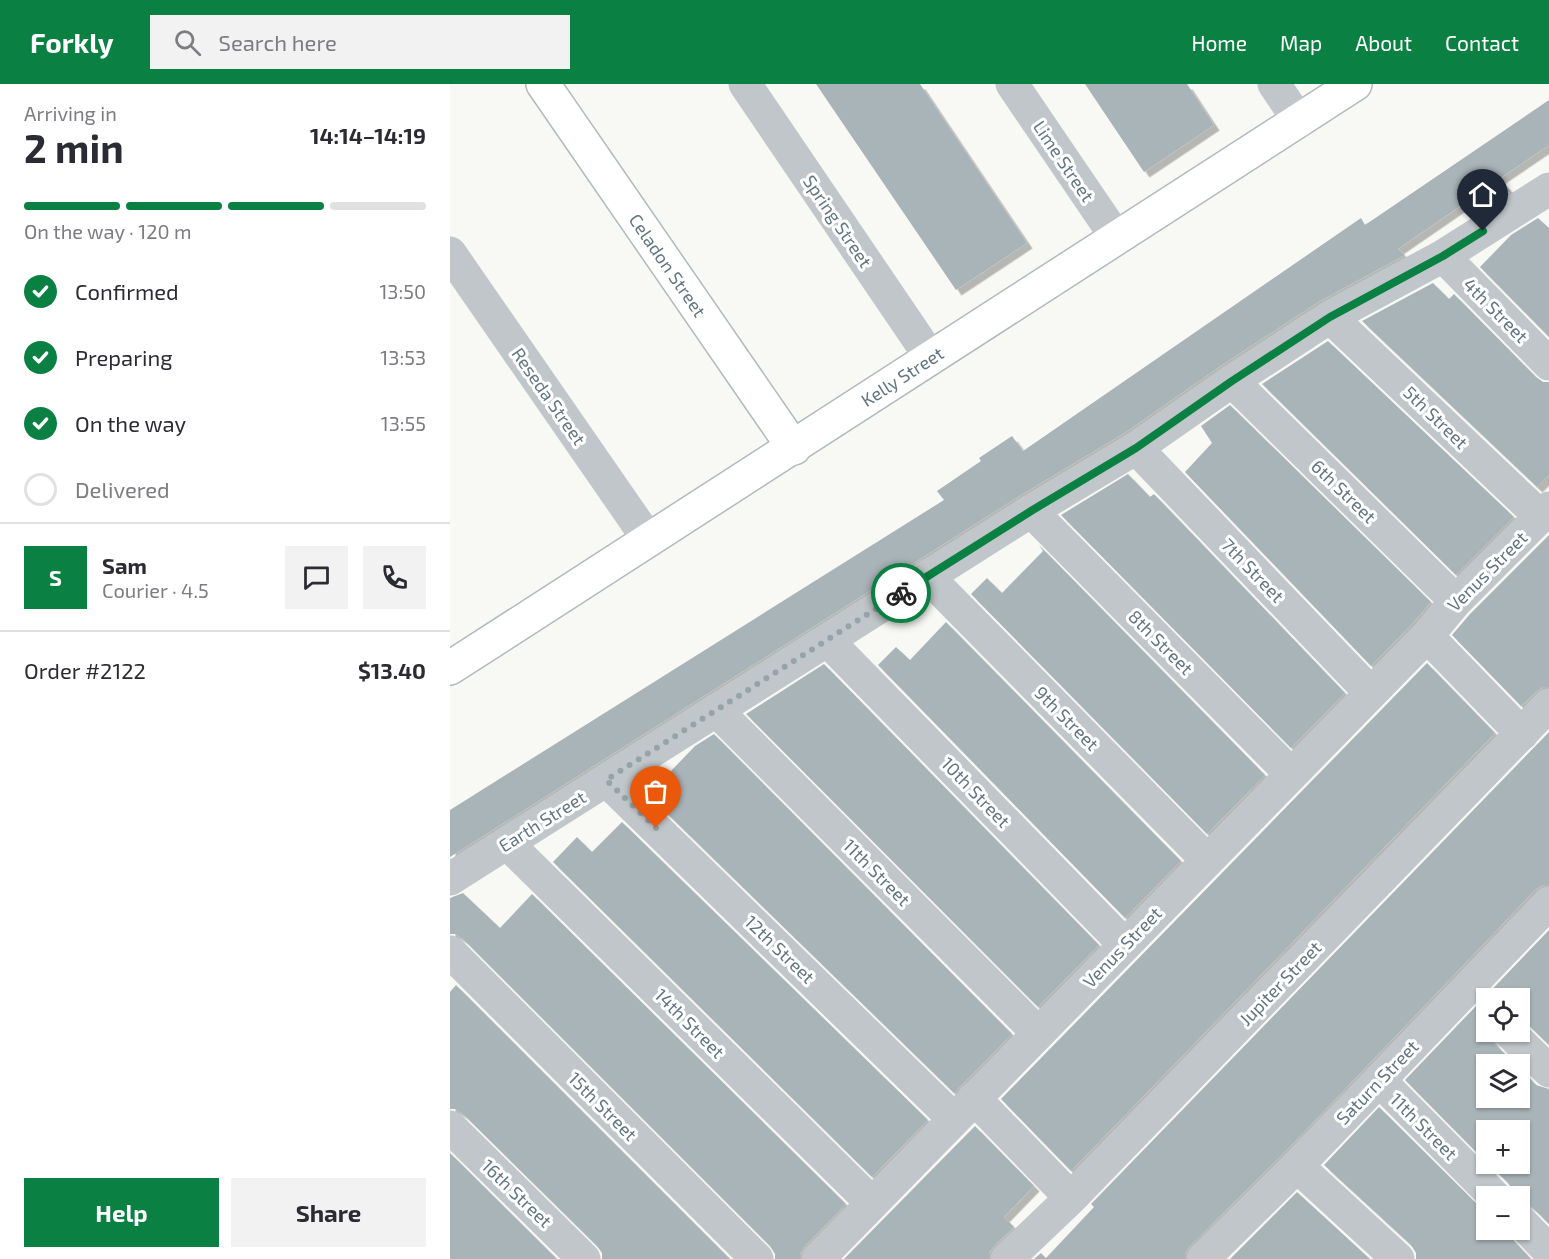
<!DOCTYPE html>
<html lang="en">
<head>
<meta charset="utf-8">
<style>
	:root { --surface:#fff; --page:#f2f2f3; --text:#2b2b33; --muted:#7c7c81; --line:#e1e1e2; --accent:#0b8043 }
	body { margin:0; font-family:"Exo 2",sans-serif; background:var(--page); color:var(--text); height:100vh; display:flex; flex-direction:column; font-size:22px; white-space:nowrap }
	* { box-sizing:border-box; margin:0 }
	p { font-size:20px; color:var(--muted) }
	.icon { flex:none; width:33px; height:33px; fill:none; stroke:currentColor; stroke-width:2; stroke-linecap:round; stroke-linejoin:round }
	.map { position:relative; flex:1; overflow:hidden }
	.drawer { display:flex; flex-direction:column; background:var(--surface); width:450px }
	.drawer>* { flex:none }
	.controls { position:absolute; left:1026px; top:904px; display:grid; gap:12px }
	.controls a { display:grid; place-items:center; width:54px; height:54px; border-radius:0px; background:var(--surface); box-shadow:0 2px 4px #0004; font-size:30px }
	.pin { position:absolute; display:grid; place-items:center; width:51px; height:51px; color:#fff; margin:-62px -26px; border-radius:50% 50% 50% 0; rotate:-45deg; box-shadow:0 0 6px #0007 }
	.pin .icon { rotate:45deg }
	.courier { position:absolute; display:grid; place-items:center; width:60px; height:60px; margin:-30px; border:4px solid #0b8043; border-radius:50%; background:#fff; color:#222; box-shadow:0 2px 8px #0007 }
	.summary em { font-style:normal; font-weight:700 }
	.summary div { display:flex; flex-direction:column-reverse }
	.summary { display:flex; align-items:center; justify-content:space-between; height:102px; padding:0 24px }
	h1 { font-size:39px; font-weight:700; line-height:45px }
	.bar { display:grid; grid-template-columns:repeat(4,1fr); gap:9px 6px; align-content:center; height:72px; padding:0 24px }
	.bar i { height:8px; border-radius:4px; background:var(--line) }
	.bar .active { background:var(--accent) }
	.bar p { grid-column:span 4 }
	.line { display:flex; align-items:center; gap:15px; padding:0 24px; border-top:2px solid var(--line) }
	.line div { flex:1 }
	.round { display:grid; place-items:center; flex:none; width:63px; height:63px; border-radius:0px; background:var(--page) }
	ol { padding:0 24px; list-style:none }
	li { display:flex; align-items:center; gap:18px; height:66px }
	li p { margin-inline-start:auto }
	li .icon { padding:6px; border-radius:50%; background:var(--accent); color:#fff; stroke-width:4 }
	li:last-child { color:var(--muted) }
	li i { width:33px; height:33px; border:3px solid var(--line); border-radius:50% }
	.cta { display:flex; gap:12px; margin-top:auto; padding:12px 24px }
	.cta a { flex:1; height:69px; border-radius:0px; background:var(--accent); color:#fff; font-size:24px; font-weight:700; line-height:69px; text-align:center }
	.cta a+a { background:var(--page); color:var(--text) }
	header { display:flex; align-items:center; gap:36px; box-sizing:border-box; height:84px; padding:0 30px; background:var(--accent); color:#fff }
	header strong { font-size:28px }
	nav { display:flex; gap:33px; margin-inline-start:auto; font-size:21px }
	.search { width:420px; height:54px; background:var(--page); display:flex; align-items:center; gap:15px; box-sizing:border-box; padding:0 21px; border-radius:0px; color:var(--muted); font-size:22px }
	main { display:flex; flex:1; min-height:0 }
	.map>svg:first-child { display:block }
</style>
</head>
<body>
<header>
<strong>Forkly</strong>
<div class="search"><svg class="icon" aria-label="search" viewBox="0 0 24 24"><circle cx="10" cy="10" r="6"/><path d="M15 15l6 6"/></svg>Search here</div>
<nav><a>Home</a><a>Map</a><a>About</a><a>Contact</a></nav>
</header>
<main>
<section class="drawer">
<div class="summary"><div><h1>2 min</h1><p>Arriving in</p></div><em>14:14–14:19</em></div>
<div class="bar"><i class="active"></i><i class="active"></i><i class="active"></i><i></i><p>On the way · 120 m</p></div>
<ol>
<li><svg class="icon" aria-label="check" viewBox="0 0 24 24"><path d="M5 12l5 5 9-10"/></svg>Confirmed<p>13:50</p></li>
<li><svg class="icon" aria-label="check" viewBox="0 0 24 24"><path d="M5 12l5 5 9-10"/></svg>Preparing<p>13:53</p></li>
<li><svg class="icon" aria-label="check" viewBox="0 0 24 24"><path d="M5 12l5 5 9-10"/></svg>On the way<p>13:55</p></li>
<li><i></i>Delivered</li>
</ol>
<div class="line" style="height:108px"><b class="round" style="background:var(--accent);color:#fff">S</b><div><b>Sam</b><p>Courier · 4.5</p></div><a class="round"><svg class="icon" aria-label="chat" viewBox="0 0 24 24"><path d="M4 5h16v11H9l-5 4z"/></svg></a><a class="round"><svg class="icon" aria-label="phone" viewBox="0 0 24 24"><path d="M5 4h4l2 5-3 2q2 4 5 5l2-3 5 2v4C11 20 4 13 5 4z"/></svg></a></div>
<div class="line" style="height:78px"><div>Order #2122</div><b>$13.40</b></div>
<div class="cta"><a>Help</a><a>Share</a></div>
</section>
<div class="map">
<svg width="1099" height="1175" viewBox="0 0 1099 1175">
	<defs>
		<filter id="shadow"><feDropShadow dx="5.5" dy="5.5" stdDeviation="0" flood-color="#0004"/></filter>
	</defs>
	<rect width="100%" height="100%" fill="#f8f8f4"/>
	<path fill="#a9b4b9" filter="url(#shadow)" d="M 366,0 L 470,0 L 577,159 L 506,206 Z
		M 635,0 L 737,0 L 764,41 L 694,88 Z
		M 1099,16 L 1099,61 L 1049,95 L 1061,107 L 1036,123 L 1025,112 L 948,165 L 955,171 L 870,217 L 772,281 L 676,348 L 571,411 L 0,773 L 0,726 L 494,416 L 487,407 L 531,377 L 529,374 L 562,352 L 573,367 L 911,134 L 915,141 Z
		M 1088,134 L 1099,144 L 1099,253 L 1030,183 L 1061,151 Z
		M 983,199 L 999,215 L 1004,210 L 1086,293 L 1093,298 L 1099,298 L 1099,391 L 1087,403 L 912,237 Z
		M 878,257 L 1064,433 L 1006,491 L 812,300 Z
		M 780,321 L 981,518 L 963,539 L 921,582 L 735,388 L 762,359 L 751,342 Z
		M 678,390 L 700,413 L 704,410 L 895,609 L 841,664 L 611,431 Z
		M 1099,451 L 1099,603 L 1093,603 L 1086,608 L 1071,622 L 1002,551 L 1020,530 Z
		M 589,461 L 815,691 L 757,750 L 521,510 L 537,494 L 552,509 L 593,467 Z
		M 496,538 L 731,777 L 675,834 L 428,581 L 446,563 L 460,576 Z
		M 977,579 L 1045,649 L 621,1087 L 551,1015 Z
		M 374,580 L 649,861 L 588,923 L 296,630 Z
		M 1099,648 L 1099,801 L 1093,801 L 1085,806 L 834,1069 L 740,1162 L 735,1170 L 735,1175 L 584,1175 L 591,1169 L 596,1174 L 644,1123 L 641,1120 Z
		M 264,650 L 562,950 L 504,1009 L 198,711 L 245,662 Z
		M 172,738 L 478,1036 L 422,1093 L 103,778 L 127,753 L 142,768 Z
		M 13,809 L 50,844 L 82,810 L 396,1120 L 355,1162 L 350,1170 L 350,1175 L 325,1175 L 325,1170 L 320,1162 L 13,855 L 5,850 L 0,850 L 0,814 Z
		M 1099,846 L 1099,961 L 1070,933 L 1070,915 L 1036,915 L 1036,948 L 1041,948 L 1041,954 L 1046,961 L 1066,981 L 1036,981 L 1036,1014 L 1070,1014 L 1070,984 L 1086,1001 L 1099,1005 L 1099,1140 L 1083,1124 L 1076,1119 L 1070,1119 L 1070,1113 L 1063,1113 L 1063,1108 L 1059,1100 L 1039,1080 L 1070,1080 L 1070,1047 L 1036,1047 L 1036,1078 L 955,996 Z
		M 6,901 L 280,1175 L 152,1175 L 152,1169 L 147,1162 L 13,1030 L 5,1025 L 0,1025 L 0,908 Z
		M 929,1023 L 1036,1129 L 1036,1146 L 1054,1146 L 1081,1175 L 966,1175 L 966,1169 L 961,1161 L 874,1081 Z
		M 525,1042 L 584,1102 L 554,1133 L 564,1143 L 544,1162 L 539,1169 L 539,1175 L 394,1175 Z
		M 0,1069 L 107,1175 L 0,1175 Z
		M 847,1108 L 920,1175 L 780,1175 Z"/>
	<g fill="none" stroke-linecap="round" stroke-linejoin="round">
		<g stroke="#b2babe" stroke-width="36">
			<g id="secondary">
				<path id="s1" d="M 93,0 L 344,364"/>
				<path id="s2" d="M 0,584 L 905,0"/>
			</g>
		</g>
		<path stroke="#c0c6c9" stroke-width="33" d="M 295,0 L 481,274
			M 562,0 L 666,153
			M 824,0 L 849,37
			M 0,169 L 198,455
			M 993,172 L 1099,280
			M 880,233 L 1091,433
			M 782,297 L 1006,517
			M 686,364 L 920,608
			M 581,427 L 841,690
			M 477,492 L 757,776
			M 977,552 L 1072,650
			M 377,556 L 674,860
			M 266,626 L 588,949
			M 156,696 L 504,1035
			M 57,759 L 422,1119
			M 0,795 L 581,427 L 686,364 L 782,297 L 880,233 L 993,172 L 1099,105
			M 0,868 L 307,1175
			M 1059,948 L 1099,987
			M 929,996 L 1045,1113
			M 524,1014 L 621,1114
			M 0,1043 L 134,1175
			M 847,1082 L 948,1175
			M 1070,1137 L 1099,1167
			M 368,1175 L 977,552 L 1006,517 L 1099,424
			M 557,1175 L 621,1114 L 1099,621
			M 753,1175 L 847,1082 L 1099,819"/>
		<use href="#secondary" stroke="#fff" stroke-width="33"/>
	</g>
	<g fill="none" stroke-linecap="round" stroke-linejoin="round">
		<path stroke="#96a4aa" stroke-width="6" stroke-dasharray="0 10.8" d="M 206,744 L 156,696 L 451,509"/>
		<path stroke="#0b8043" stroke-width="8" d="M 451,509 L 581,427 L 686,364 L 782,297 L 880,233 L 993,172 L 1033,147"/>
	</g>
	<g text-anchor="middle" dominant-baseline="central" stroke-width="6" stroke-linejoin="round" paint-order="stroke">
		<g font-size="18" fill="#617682" stroke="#fff">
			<text transform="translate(614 77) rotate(56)">Lime Street</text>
			<text transform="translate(388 137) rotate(56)">Spring Street</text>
			<text stroke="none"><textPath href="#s1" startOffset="220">Celadon Street</textPath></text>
			<text transform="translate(1046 226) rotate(45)">4th Street</text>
			<text stroke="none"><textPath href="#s2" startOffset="538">Kelly Street</textPath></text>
			<text transform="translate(99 312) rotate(55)">Reseda Street</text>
			<text transform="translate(986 333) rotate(44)">5th Street</text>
			<text transform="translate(894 407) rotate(44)">6th Street</text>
			<text transform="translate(803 486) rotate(46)">7th Street</text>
			<text transform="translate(1037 487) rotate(-45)">Venus Street</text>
			<text transform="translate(711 558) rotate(45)">8th Street</text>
			<text transform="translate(617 634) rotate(45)">9th Street</text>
			<text transform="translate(526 708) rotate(46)">10th Street</text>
			<text transform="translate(92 737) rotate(-32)">Earth Street</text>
			<text transform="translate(427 788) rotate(45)">11th Street</text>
			<text transform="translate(672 863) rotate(-46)">Venus Street</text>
			<text transform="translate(330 865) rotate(44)">12th Street</text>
			<text transform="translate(830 899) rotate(-46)">Jupiter Street</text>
			<text transform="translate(240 939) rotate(45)">14th Street</text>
			<text transform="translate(927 998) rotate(-46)">Saturn Street</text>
			<text transform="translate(153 1022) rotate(45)">15th Street</text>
			<text transform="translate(974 1042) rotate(45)">11th Street</text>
			<text transform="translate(67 1109) rotate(44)">16th Street</text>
		</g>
	</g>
</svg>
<div class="controls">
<a><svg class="icon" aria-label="locate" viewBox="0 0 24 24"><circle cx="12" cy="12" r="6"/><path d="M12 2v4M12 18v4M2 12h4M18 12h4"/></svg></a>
<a><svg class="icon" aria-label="layers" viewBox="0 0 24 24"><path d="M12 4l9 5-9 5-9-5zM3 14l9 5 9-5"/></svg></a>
<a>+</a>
<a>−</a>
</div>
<div class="pin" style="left:206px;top:744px;background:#ea580c"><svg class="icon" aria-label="bag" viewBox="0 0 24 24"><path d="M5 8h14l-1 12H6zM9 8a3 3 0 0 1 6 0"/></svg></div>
<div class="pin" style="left:1033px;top:147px;background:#1f2937"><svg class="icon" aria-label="home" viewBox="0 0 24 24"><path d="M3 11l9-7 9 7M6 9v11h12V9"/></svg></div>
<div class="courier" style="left:451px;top:509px"><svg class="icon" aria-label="bike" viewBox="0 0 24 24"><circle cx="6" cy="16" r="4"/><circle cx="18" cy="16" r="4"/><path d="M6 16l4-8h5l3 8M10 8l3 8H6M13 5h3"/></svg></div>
</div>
</main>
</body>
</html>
